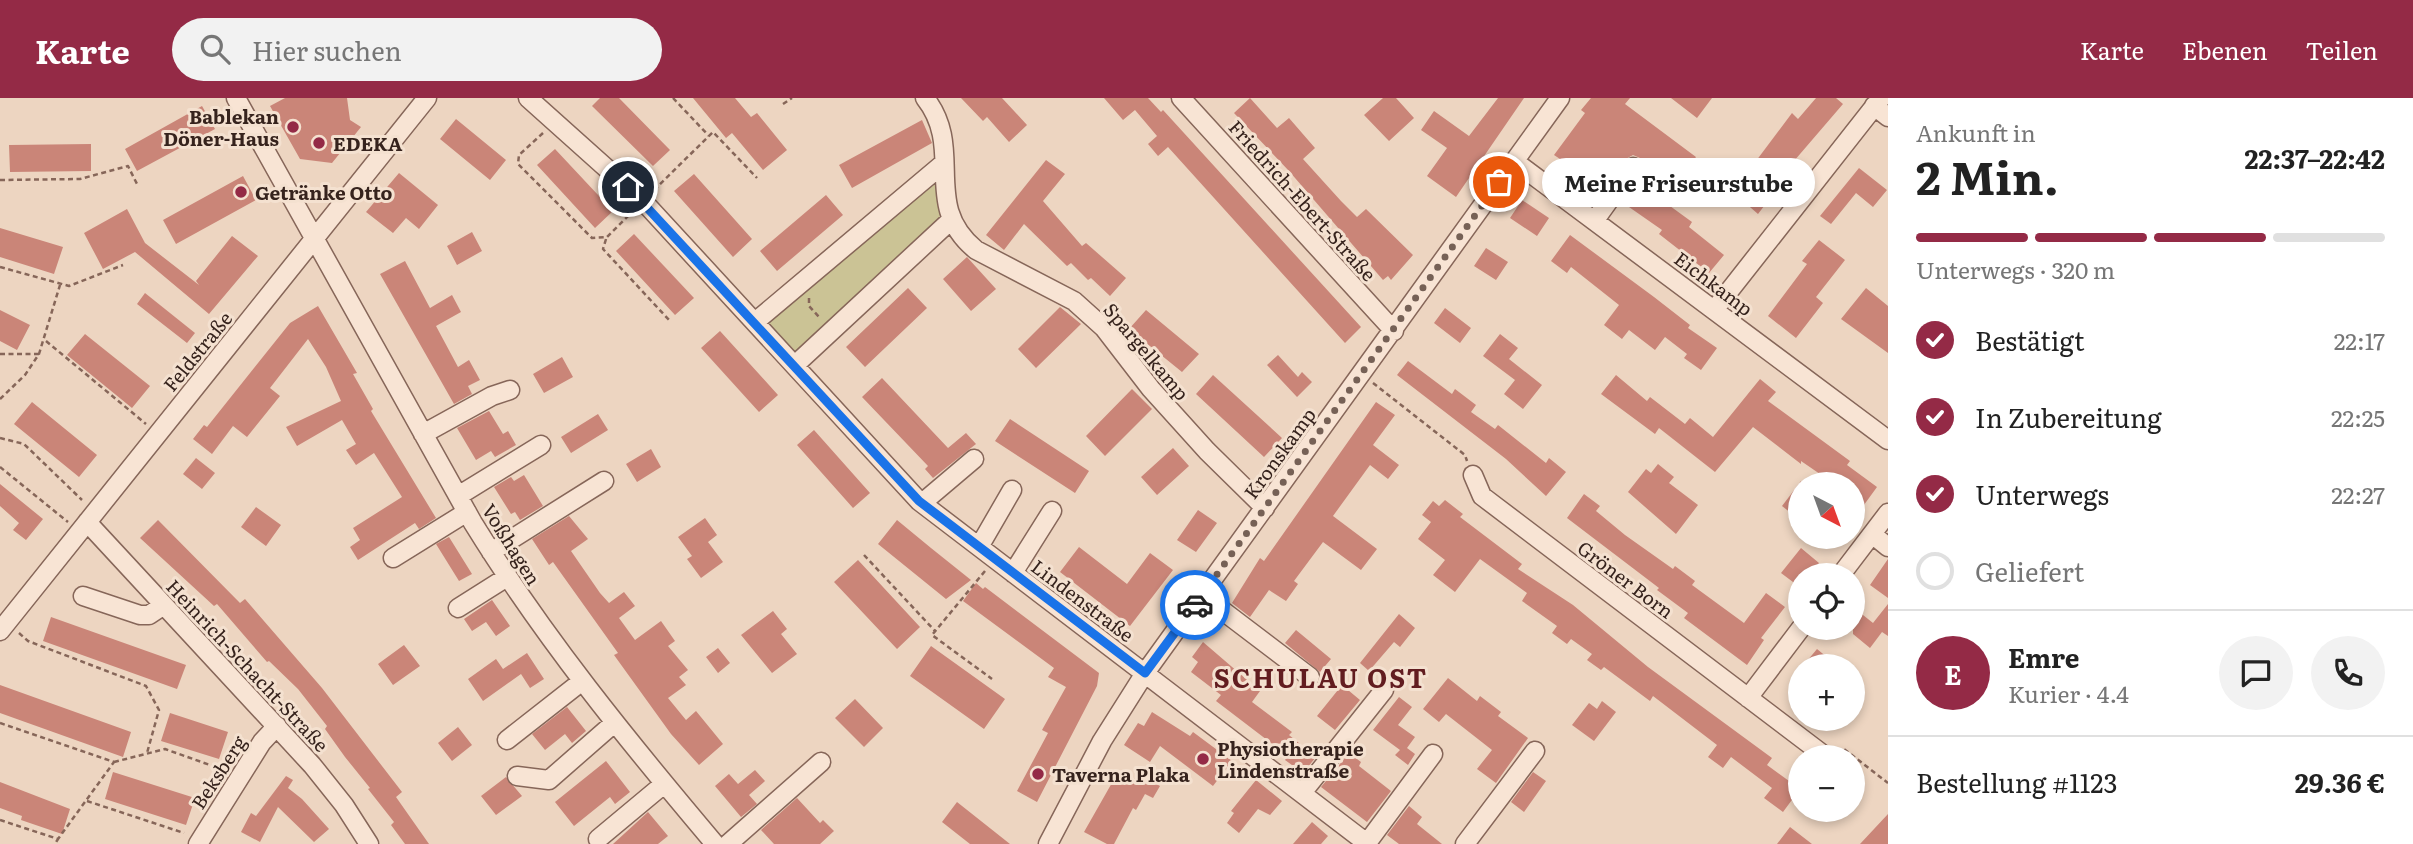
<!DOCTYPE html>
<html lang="de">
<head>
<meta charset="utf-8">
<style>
	:root { --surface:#fff; --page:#f2f2f2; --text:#222; --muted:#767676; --line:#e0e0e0; --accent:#942a46 }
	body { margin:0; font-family:Literata,serif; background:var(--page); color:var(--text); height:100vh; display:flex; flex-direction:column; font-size:26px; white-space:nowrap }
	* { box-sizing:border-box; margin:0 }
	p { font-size:23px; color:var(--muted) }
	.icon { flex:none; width:38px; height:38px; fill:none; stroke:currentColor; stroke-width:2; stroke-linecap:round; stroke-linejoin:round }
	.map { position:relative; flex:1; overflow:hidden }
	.panel { display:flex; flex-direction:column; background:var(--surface); width:525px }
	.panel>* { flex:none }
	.needle { width:46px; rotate:139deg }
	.buttons { position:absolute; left:1788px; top:374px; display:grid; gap:14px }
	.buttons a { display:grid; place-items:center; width:77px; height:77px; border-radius:50%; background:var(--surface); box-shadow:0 4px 10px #0003; font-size:35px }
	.pin { position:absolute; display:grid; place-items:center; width:60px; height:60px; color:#fff; margin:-30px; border:4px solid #fff; border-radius:50%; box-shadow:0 2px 7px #0007 }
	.courier { position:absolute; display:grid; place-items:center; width:70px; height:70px; margin:-35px; border:5px solid #1a73e8; border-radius:50%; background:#fff; color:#222; box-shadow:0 2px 9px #0007 }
	.bubble { position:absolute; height:49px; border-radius:24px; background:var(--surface); box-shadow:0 4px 10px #0003; font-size:23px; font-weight:700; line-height:49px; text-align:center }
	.summary em { font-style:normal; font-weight:700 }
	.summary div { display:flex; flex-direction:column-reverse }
	.summary { display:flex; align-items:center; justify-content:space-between; height:119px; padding:0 28px }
	h1 { font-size:46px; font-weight:700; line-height:52px }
	.bar { display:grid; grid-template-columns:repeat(4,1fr); gap:10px 7px; align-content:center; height:84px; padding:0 28px }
	.bar i { height:9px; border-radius:5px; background:var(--line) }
	.bar .active { background:var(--accent) }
	.bar p { grid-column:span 4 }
	.line { display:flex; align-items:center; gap:18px; padding:0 28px; border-top:2px solid var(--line) }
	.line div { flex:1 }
	.round { display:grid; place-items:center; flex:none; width:74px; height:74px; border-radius:37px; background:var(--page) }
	ol { padding:0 28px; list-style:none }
	li { display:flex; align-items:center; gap:21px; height:77px }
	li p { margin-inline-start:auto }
	li .icon { padding:7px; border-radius:50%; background:var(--accent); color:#fff; stroke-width:4 }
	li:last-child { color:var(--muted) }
	li i { width:38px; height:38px; border:4px solid var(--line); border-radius:50% }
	header { display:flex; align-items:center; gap:42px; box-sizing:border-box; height:98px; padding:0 35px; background:var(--accent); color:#fff }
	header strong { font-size:33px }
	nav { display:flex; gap:38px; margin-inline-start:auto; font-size:24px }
	.search { width:490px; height:63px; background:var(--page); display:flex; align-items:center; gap:18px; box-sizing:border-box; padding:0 24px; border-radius:38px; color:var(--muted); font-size:26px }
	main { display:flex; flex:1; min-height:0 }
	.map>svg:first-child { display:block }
</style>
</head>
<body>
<header>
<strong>Karte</strong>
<div class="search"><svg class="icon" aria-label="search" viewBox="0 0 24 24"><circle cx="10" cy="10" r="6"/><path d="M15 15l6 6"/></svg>Hier suchen</div>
<nav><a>Karte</a><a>Ebenen</a><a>Teilen</a></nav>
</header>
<main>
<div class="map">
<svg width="1888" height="746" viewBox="0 0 1888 746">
	<rect width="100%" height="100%" fill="#edd5c1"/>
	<path fill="#cbc395" d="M 943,65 L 950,123 L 795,267 L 755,224 Z"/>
	<path fill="#ca8578" d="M 285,0 L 347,0 L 350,22 L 361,29 L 332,65 L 300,61 L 270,8 Z
		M 600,0 L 619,0 L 670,52 L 653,68 L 592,8 Z
		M 693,0 L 735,0 L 751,19 L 757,15 L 787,52 L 763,72 L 732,35 L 726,40 Z
		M 961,0 L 1002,0 L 1027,27 L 1009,44 L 987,19 L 983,23 Z
		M 1104,0 L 1148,0 L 1161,14 L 1163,12 L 1361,229 L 1345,245 L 1168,49 L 1158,58 L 1148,46 L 1157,38 L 1135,12 L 1123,22 Z
		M 1250,0 L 1277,30 L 1289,20 L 1315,50 L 1303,61 L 1341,103 L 1357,119 L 1366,111 L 1413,157 L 1391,182 L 1388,178 L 1383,182 L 1289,73 L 1234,15 Z
		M 1383,0 L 1396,0 L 1414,20 L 1389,43 L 1364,17 Z
		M 1498,0 L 1524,0 L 1456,99 L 1427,78 L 1447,50 L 1421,32 L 1434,13 L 1469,38 Z
		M 1591,0 L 1630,0 L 1625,6 L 1696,59 L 1680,82 L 1674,78 L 1659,100 L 1692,124 L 1689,129 L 1724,157 L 1709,175 L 1659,136 L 1662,132 L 1629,109 L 1654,73 L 1640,60 L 1633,57 L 1624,62 L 1604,90 L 1554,57 L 1585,15 L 1581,12 Z
		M 1671,0 L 1712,0 L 1697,20 Z
		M 1816,0 L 1836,0 L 1843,6 L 1794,63 L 1797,65 L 1758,116 L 1743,103 L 1764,76 L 1753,67 L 1792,15 L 1798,21 Z
		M 202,8 L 215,31 L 137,73 L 125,51 Z
		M 456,21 L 506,62 L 490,82 L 440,41 Z
		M 922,22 L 932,45 L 852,90 L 839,67 Z
		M 91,46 L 91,73 L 10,74 L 9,47 Z
		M 555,51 L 613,113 L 595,130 L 537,67 Z
		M 1046,62 L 1065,76 L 1043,103 L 1082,148 L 1086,145 L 1126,180 L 1110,198 L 1091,180 L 1088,182 L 1071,165 L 1067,168 L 1024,126 L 1004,152 L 986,137 Z
		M 1859,70 L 1887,92 L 1873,109 L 1856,95 L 1831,126 L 1820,118 Z
		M 399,75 L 438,107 L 419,131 L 406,120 L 393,135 L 366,114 Z
		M 694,76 L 752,141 L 733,159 L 674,93 Z
		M 243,78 L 256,102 L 176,146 L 163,122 Z
		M 826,97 L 843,117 L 777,173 L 760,153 Z
		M 1522,102 L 1549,120 L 1537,138 L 1510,120 Z
		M 127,111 L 145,145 L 199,187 L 196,183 L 232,138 L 258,158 L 209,216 L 135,154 L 103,171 L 84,135 Z
		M 0,130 L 63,149 L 54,176 L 0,159 Z
		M 472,134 L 482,153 L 457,167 L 447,148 Z
		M 634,136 L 694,200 L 675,217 L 616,153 Z
		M 1570,137 L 1654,199 L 1690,227 L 1688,230 L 1717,250 L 1701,272 L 1684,260 L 1687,256 L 1665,239 L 1655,252 L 1629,232 L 1622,241 L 1604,227 L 1619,207 L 1571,169 L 1567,175 L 1551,163 Z
		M 1819,142 L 1845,162 L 1816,199 L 1823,205 L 1796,240 L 1768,218 L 1807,166 L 1802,163 Z
		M 1486,150 L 1508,164 L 1496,182 L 1474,168 Z
		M 967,159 L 996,191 L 971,213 L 943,181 Z
		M 405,163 L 430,210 L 452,197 L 461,214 L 436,228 L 458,269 L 469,262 L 480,282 L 468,288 L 472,296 L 454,306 L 380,176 Z
		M 908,190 L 927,210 L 865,269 L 846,249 Z
		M 1866,190 L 1888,208 L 1888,255 L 1841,221 Z
		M 145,195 L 195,235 L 187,245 L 137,206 Z
		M 318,208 L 357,275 L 353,276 L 373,311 L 371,313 L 436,420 L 419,431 L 415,425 L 358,462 L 350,449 L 360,442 L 353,430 L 402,399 L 374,355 L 356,367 L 346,352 L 356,346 L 342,322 L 297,348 L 286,329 L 341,303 L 326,269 L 308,241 L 270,290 L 280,298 L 247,339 L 233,328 L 212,356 L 193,341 L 204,327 L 207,329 L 290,225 Z
		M 1060,209 L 1081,226 L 1036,270 L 1018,251 Z
		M 1445,210 L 1471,230 L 1460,245 L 1434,225 Z
		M 0,212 L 30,227 L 17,252 L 0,243 Z
		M 1146,212 L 1199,256 L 1182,274 L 1129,231 Z
		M 720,233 L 778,297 L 759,314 L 701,250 Z
		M 85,236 L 150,288 L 132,310 L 67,257 Z
		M 1500,236 L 1518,250 L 1509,261 L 1542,287 L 1523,311 L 1504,296 L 1515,282 L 1483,258 Z
		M 1278,257 L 1298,279 L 1302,274 L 1312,284 L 1297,299 L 1267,267 Z
		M 562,259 L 573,279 L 544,295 L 533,276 Z
		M 1408,263 L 1452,296 L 1455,291 L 1476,307 L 1471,314 L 1495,331 L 1498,327 L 1546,365 L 1549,360 L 1566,374 L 1546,398 L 1506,361 L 1397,277 Z
		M 1213,277 L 1282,340 L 1264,359 L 1196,296 Z
		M 1616,277 L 1647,303 L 1650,299 L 1685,326 L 1690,320 L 1713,339 L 1760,281 L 1776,294 L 1768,303 L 1850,363 L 1847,367 L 1877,389 L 1861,411 L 1853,406 L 1853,387 L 1836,387 L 1801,363 L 1801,366 L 1753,329 L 1715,374 L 1659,330 L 1655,336 L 1601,296 Z
		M 882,280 L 948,350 L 966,335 L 976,346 L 933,380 L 925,371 L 928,368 L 862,299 Z
		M 1132,291 L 1152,311 L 1105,358 L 1086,338 Z
		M 32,304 L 97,357 L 79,379 L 14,326 Z
		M 1376,304 L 1395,317 L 1373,347 L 1399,367 L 1388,381 L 1370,367 L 1333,418 L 1377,451 L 1361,472 L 1323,444 L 1294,483 L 1298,486 L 1286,503 L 1269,492 L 1250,519 L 1232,505 L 1260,460 L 1264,463 Z
		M 489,313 L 503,336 L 508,333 L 516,347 L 495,359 L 491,353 L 476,362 L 457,330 Z
		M 598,316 L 608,332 L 571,355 L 561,339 Z
		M 1010,321 L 1089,373 L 1075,395 L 995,343 Z
		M 814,332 L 870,395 L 853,410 L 797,347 Z
		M 1173,350 L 1189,368 L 1157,397 L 1141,379 Z
		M 651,351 L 661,369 L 637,384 L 626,366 Z
		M 196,360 L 215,375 L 202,391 L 183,376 Z
		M 1658,366 L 1674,379 L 1669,385 L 1698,407 L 1676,436 L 1628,394 L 1646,371 L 1651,375 Z
		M 524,377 L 543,408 L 520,422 L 515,414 L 511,416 L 494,389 L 511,379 L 514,383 Z
		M 1801,383 L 1801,423 L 1782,408 Z
		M 0,386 L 43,421 L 26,442 L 13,432 L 19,425 L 0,408 Z
		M 1584,396 L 1600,408 L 1596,413 L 1625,437 L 1673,471 L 1675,468 L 1695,483 L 1692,487 L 1744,525 L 1766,495 L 1785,509 L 1761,540 L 1764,542 L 1747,567 L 1684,520 L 1688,515 L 1657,492 L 1659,490 L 1567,420 Z
		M 1445,402 L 1463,416 L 1460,419 L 1522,466 L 1518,471 L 1573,507 L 1648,569 L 1772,660 L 1767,667 L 1800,691 L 1783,714 L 1764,700 L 1772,690 L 1731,659 L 1723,670 L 1708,659 L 1717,647 L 1653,598 L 1650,603 L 1604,569 L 1601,572 L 1587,562 L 1592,556 L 1571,541 L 1567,546 L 1552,535 L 1557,528 L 1522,503 L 1527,495 L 1480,461 L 1455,494 L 1433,477 L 1445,462 L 1418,441 L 1431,424 L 1422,417 L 1433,403 L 1439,408 Z
		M 256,409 L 281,427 L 266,448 L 241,429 Z
		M 1198,412 L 1217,425 L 1196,454 L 1177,442 Z
		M 569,418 L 588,441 L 571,453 L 600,495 L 609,505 L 624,494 L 635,508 L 619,520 L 635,542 L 661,523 L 675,543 L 668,548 L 688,572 L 679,579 L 686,587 L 668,600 L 686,622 L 696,613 L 723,646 L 699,667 L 671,636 L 614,557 L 618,555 L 553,464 L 549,467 L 532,441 Z
		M 705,420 L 717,437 L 708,444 L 723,464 L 701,480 L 687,461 L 692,458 L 678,439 Z
		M 158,422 L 240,505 L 245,501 L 322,590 L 402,694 L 396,699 L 429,746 L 405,746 L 391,727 L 394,724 L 368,691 L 370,690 L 345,659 L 325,631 L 327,628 L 298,591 L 269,563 L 267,564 L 217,506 L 214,508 L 140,440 Z
		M 897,422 L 931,450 L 971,482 L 946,501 L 878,446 Z
		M 449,439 L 472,476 L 459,483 L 436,446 Z
		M 1079,449 L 1127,486 L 1150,455 L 1173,472 L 1130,528 L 1060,474 Z
		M 1801,450 L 1819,465 L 1809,478 L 1801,478 L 1801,490 L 1781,475 Z
		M 1888,461 L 1888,500 L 1870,487 Z
		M 858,462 L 920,529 L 897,551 L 834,484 Z
		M 976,485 L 983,491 L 985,489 L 1099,575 L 1097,588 L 1037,704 L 1017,693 L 1048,635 L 1042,632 L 1066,589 L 1048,579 L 1054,570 L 963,503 Z
		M 492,502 L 510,528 L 496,538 L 486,524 L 472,533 L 464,521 Z
		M 1888,506 L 1888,538 L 1882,534 L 1870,550 L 1853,536 L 1853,509 L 1873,525 Z
		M 773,513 L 787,531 L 781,536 L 797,556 L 772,575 L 741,537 Z
		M 1399,516 L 1415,530 L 1400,549 L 1394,544 L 1369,573 L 1360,565 Z
		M 51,519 L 186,567 L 177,591 L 43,543 Z
		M 1296,532 L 1331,561 L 1320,574 L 1285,545 Z
		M 1203,544 L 1260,593 L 1252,604 L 1292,634 L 1289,637 L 1316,659 L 1303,675 L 1285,662 L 1288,658 L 1216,603 L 1221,597 L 1191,574 L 1198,564 L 1192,559 Z
		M 404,547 L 420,568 L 393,587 L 378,566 Z
		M 931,548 L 1005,601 L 984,631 L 910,578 Z
		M 718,550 L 730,565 L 718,575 L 706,559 Z
		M 1817,551 L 1839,569 L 1802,569 Z
		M 527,555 L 544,581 L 530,590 L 521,576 L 483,603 L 468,581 L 496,561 L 503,571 Z
		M 1448,580 L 1477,603 L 1480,598 L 1501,614 L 1498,618 L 1528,640 L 1496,685 L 1477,671 L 1492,652 L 1446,616 L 1439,624 L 1423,611 Z
		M 0,587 L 131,634 L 123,659 L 0,615 Z
		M 1342,587 L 1360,602 L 1335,632 L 1317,618 Z
		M 1399,599 L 1412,609 L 1398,627 L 1415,639 L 1407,650 L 1415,656 L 1408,667 L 1395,657 L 1400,652 L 1373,632 Z
		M 855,601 L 883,630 L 864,649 L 835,620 Z
		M 1602,603 L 1616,614 L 1594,643 L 1572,627 L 1589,605 L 1597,611 Z
		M 567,609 L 586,633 L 572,645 L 565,636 L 545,652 L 532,636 Z
		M 1152,614 L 1190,638 L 1193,634 L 1232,663 L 1213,688 L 1160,648 L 1150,664 L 1124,647 L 1138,625 L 1144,628 Z
		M 170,615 L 228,634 L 219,661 L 161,643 Z
		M 458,629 L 472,647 L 452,663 L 438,645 Z
		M 1349,655 L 1361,664 L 1359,668 L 1391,693 L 1367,724 L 1321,689 Z
		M 606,663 L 630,694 L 615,706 L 610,699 L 574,728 L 555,704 Z
		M 755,672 L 765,683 L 749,697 L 757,706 L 741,719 L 715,688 L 729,676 L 738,686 Z
		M 113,674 L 195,700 L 186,727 L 105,701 Z
		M 1533,674 L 1546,683 L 1524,714 L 1511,704 Z
		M 1117,676 L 1133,684 L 1137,676 L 1160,688 L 1153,700 L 1145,696 L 1136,712 L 1133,710 L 1114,746 L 1107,746 L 1084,734 Z
		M 286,678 L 293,682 L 288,690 L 302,701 L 329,731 L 314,744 L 278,709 L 260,744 L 241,734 L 251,715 L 256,718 Z
		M 506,679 L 522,698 L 496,717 L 481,698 Z
		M 1256,682 L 1282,703 L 1270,717 L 1258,711 L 1239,735 L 1227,725 L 1234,715 L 1231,713 Z
		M 0,684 L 70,711 L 62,736 L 21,722 L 22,718 L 0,710 Z
		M 797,700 L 820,725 L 823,722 L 834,733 L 820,746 L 774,746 L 761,732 Z
		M 957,704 L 1010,746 L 970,746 L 942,724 Z
		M 1409,708 L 1422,719 L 1417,726 L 1442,746 L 1399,746 L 1387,737 Z
		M 648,714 L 668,738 L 658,746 L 613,746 Z
		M 1888,716 L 1888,746 L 1860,746 Z
		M 1312,724 L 1328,738 L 1321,746 L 1293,746 Z
		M 1790,729 L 1812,746 L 1777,746 Z"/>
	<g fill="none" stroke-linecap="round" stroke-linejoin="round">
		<g stroke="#866659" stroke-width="21">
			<path id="minor" d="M 236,0 L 473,425 C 544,540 628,643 715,746
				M 528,0 L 643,103 L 919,403 L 1368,746
				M 925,0 C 966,52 920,106 976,152 L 1074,203 L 1104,230 L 1151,291 L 1207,353 L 1265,410
				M 1181,0 L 1394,233
				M 1874,8 L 1888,19
				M 1514,63 L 1888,342
				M 1595,122 L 1633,69
				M 1715,211 L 1881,0
				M 755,224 L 944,65
				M 795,267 L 950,123
				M 423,336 L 492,298 L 510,292
				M 1473,377 L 1482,398 L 1821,655
				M 458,398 L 541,347
				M 922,405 L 974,361
				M 87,424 L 312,667 L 344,707 L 369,746
				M 1872,436 L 1888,449
				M 979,449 L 1012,392
				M 491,454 L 604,383
				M 393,460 L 467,414
				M 1013,475 L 1052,413
				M 1840,478 L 1888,415
				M 1202,497 L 1310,579
				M 83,498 L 140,517 L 149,517 L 164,507
				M 458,510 L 507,479
				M 0,533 L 427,0
				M 1748,600 L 1801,530
				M 507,642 L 581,584
				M 517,678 L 549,682 L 613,626
				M 1302,695 L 1384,592
				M 598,741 L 664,686
				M 1367,745 L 1433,656
				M 198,746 L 262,644 L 277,628
				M 728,746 L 821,664
				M 1048,746 L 1102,643 L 1145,575 L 1560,0
				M 1465,746 L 1535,653"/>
		</g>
		<path stroke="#866659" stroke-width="2.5" stroke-dasharray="5 3.5" stroke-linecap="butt" d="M 673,0 L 709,38
			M 783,6 L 792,0
			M 543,35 L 519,57 L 518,66 L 592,140 L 607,139 L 632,114
			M 0,82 L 80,81 L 128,68 L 138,88
			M 654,92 L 713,34 L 757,80
			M 606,141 L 603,151 L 670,223
			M 0,169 L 69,188 L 123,167
			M 809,200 L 809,208 L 820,220
			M 46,243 L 146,326
			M 0,256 L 39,256
			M 1373,285 L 1465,357 L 1467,363
			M 0,301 L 25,277 L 39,256 L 60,187
			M 0,340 L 24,346 L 82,402
			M 0,369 L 68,424
			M 864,457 L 935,533
			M 985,473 L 932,537 L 992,581
			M 19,535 L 28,543 L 146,588 L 159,612 L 147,655
			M 0,625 L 114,664 L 58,741
			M 1836,653 L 1844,651 L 1888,685
			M 114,664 L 165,651 L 224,672
			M 87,703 L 184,735
			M 0,722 L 58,741 L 55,746"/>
		<use href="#minor" stroke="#f8e4d4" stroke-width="18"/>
	</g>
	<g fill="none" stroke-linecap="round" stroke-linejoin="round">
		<path stroke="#766156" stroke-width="7" stroke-dasharray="0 12.6" d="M 1195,507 L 1499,84"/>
		<path stroke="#1a73e8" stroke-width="9" d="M 628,89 L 919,403 L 1145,575 L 1195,507"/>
	</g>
	<g fill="#942a46" stroke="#f4e1d0" stroke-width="2.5">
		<circle cx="293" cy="29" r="7"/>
		<circle cx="319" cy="45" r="7"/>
		<circle cx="241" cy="94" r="7"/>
		<circle cx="1203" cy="661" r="7"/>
		<circle cx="1038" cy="676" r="7"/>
	</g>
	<g text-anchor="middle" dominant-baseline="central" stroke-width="6" stroke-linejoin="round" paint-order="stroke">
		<g font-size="19" font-weight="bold" fill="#36231d" stroke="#f4e1d0" text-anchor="start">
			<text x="279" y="18" text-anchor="end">Bablekan<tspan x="279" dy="22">Döner-Haus</tspan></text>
			<text x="333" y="45">EDEKA</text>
			<text x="255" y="94">Getränke Otto</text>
			<text x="1217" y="650">Physiotherapie<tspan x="1217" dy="22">Lindenstraße</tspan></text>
			<text x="1052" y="676">Taverna Plaka</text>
		</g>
		<g font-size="19" fill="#36231d" stroke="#f4e1d0">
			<text transform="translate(1303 102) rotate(48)">Friedrich-Ebert-Straße</text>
			<text transform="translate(1714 185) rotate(37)">Eichkamp</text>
			<text transform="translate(197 253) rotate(-51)">Feldstraße</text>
			<text transform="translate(1147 253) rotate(50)">Spargelkamp</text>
			<text transform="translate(1279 355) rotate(-54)">Kronskamp</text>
			<text transform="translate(512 446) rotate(58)">Voßhagen</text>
			<text transform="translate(1626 481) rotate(37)">Gröner Born</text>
			<text transform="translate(1083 502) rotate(37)">Lindenstraße</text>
			<text transform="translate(248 567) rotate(47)">Heinrich-Schacht-Straße</text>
			<text transform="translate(218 674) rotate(-57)">Beksberg</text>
		</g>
		<g font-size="26" font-weight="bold" letter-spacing="2" fill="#621d20" stroke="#f4e1d0">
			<text x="1321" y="578">SCHULAU OST</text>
		</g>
	</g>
</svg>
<div class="buttons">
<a><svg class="needle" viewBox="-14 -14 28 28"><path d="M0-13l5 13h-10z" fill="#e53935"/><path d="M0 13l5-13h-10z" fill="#767676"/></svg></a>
<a><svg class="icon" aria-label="locate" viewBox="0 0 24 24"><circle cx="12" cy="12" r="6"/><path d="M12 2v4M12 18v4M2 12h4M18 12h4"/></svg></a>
<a>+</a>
<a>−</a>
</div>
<div class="pin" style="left:1499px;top:84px;background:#ea580c"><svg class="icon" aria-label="bag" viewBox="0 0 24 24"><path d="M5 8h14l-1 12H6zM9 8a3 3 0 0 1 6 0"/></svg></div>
<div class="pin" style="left:628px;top:89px;background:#1f2937"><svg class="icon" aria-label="home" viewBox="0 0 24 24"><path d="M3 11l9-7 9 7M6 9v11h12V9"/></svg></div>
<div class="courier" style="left:1195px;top:507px"><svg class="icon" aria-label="car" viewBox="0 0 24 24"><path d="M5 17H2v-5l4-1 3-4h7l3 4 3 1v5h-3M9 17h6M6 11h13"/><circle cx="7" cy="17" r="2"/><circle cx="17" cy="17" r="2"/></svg></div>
<div class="bubble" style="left:1542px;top:60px;width:273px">Meine Friseurstube</div>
</div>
<section class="panel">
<div class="summary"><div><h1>2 Min.</h1><p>Ankunft in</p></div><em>22:37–22:42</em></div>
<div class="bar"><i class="active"></i><i class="active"></i><i class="active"></i><i></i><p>Unterwegs · 320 m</p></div>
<ol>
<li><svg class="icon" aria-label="check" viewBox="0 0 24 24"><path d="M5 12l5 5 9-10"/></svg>Bestätigt<p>22:17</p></li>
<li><svg class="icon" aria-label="check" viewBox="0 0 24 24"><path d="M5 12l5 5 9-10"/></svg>In Zubereitung<p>22:25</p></li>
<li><svg class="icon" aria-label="check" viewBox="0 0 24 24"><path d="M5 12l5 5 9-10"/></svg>Unterwegs<p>22:27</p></li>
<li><i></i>Geliefert</li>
</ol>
<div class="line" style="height:126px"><b class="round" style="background:var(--accent);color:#fff">E</b><div><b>Emre</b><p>Kurier · 4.4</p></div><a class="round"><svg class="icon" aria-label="chat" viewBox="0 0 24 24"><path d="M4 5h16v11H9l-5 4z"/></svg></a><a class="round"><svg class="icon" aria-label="phone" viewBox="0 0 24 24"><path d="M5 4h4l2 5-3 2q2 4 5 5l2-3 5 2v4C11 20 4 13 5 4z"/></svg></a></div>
<div class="line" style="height:91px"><div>Bestellung #1123</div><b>29.36 €</b></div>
</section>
</main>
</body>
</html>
